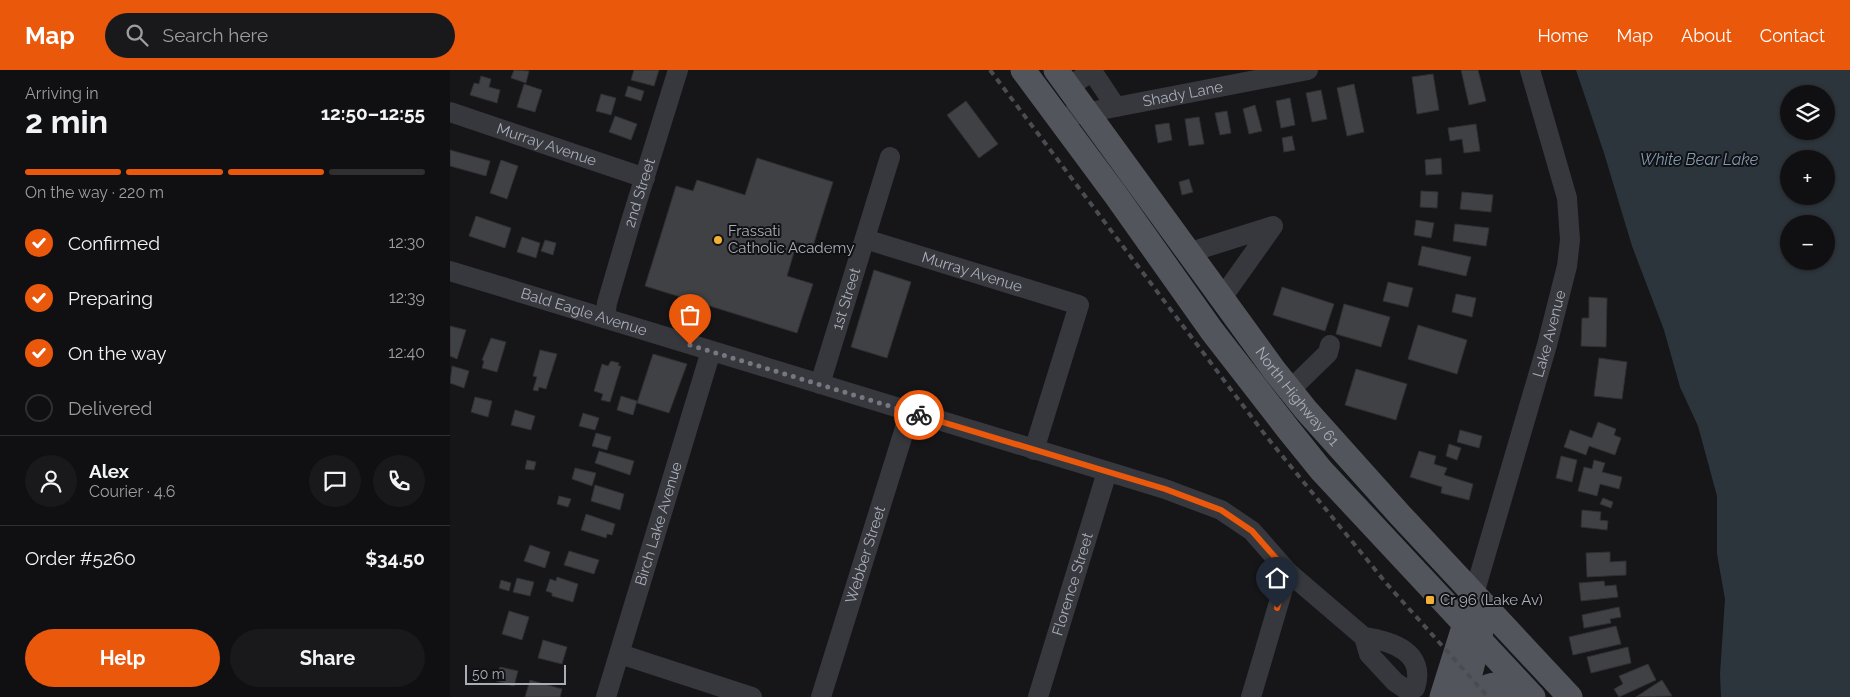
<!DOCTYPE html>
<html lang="en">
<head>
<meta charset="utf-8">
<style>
	:root { --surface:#101012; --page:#19191b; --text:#f1f3f6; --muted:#9c9d9f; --line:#303032; --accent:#ea580c }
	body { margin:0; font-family:Raleway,sans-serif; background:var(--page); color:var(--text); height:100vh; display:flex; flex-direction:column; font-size:19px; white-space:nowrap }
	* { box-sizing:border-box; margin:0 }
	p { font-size:16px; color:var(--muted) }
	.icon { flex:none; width:28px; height:28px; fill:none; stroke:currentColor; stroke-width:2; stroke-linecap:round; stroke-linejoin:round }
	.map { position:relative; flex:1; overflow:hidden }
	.sheet { display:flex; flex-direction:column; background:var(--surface); width:450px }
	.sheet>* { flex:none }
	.fabs { position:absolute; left:1330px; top:15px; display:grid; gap:10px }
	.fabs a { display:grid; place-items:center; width:55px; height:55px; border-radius:50%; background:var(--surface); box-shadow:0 1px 4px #0004,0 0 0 1px var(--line); font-size:25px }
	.scale { position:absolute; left:15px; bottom:12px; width:101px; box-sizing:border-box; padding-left:5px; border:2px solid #a8adb8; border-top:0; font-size:14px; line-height:18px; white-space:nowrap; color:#a8adb8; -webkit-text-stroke:4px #111113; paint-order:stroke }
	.pin { position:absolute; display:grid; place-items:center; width:42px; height:42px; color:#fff; margin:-51px -21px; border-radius:50% 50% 50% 0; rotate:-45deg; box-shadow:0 0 5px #0007 }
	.pin .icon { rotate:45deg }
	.courier { position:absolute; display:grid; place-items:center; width:50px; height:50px; margin:-25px; border:4px solid #ea580c; border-radius:50%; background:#fff; color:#222; box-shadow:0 1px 6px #0007 }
	.head em { font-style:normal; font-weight:700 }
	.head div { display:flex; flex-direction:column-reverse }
	.head { display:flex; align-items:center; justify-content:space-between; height:85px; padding:0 25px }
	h1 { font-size:32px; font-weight:700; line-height:38px }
	.bar { display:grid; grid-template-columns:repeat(4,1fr); gap:8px 5px; align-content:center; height:60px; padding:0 25px }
	.bar i { height:6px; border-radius:4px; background:var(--line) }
	.bar .active { background:var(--accent) }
	.bar p { grid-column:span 4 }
	.line { display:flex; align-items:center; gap:12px; padding:0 25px; border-top:1px solid var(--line) }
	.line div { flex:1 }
	.round { display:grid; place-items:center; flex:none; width:52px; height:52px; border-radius:26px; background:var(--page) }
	ol { padding:0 25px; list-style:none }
	li { display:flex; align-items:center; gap:15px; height:55px }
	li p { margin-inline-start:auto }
	li .icon { padding:5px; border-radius:50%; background:var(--accent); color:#fff; stroke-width:4 }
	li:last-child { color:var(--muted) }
	li i { width:28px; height:28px; border:2px solid var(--line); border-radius:50% }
	.button { display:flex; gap:10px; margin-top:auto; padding:10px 25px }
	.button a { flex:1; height:58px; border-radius:30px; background:var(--accent); color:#fff; font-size:20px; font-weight:700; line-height:58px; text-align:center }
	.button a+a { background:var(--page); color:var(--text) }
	header { display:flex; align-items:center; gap:30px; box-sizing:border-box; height:70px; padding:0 25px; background:var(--accent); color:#fff }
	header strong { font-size:24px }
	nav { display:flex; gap:28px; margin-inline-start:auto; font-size:18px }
	.search { width:350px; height:45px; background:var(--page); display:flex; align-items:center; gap:12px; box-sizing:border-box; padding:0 18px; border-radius:28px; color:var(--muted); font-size:19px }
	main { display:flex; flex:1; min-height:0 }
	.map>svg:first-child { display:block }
</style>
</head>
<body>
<header>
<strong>Map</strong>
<div class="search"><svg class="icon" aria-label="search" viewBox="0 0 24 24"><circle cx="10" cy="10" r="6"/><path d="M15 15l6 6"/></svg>Search here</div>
<nav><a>Home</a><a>Map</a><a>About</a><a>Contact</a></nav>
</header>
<main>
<section class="sheet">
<div class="head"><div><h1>2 min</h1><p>Arriving in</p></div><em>12:50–12:55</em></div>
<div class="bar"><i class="active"></i><i class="active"></i><i class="active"></i><i></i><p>On the way · 220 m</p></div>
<ol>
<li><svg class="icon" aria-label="check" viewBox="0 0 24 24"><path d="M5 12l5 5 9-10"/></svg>Confirmed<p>12:30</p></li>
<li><svg class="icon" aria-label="check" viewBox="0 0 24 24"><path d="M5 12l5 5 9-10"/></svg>Preparing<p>12:39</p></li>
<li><svg class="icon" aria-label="check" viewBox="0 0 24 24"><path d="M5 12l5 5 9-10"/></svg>On the way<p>12:40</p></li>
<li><i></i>Delivered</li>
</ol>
<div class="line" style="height:90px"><a class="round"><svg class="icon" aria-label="person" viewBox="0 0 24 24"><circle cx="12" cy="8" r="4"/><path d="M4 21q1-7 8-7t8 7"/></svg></a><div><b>Alex</b><p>Courier · 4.6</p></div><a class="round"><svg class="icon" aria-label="chat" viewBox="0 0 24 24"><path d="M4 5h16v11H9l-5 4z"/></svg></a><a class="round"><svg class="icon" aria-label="phone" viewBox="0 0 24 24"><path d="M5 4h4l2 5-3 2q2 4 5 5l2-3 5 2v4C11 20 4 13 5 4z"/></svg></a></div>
<div class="line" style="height:65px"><div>Order #5260</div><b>$34.50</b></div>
<div class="button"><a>Help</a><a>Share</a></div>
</section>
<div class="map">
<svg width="1400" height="627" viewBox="0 0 1400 627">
	<rect width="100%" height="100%" fill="#161618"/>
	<path fill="#2c353c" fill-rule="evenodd" d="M 1126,0 L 1400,0 L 1400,627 L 1271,627 L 1270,604 L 1275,529 L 1267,484 L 1267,426 L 1248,356 L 1230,317 L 1214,260 L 1182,176 L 1154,83 ZM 1339,24 L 1376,24 L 1376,61 L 1339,61 ZM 1339,89 L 1376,89 L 1376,126 L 1339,126 ZM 1339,154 L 1376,154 L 1376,191 L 1339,191 Z"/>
	<path fill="#404145" stroke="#303034" d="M 64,0 L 79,1 L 76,13 L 61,8 Z
		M 184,0 L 209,0 L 204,16 L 181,10 Z
		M 1011,0 L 1028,0 L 1036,31 L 1019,35 Z
		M 983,4 L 989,40 L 967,44 L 962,7 Z
		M 31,6 L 41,9 L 39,17 L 50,20 L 47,33 L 20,25 L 24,13 L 29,14 Z
		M 74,14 L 92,20 L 85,42 L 67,37 Z
		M 904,14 L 914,62 L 897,66 L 887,18 Z
		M 178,16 L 194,21 L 191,31 L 175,26 Z
		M 871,20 L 877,49 L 862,52 L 856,23 Z
		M 151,24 L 166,28 L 161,45 L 146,41 Z
		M 840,28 L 845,55 L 831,58 L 826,31 Z
		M 516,31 L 548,74 L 529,88 L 497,45 Z
		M 805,35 L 812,61 L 799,64 L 793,39 Z
		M 777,41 L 781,63 L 770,65 L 765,43 Z
		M 165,46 L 187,54 L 181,70 L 159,62 Z
		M 749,47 L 754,74 L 739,76 L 735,49 Z
		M 719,53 L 722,70 L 708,73 L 705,55 Z
		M 1026,54 L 1030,81 L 1014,83 L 1012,69 L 1000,71 L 998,58 Z
		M 842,66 L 845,80 L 834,82 L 832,68 Z
		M 0,80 L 40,91 L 36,106 L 0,96 Z
		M 307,88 L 383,112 L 363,176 L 347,172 L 337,206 L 363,214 L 347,263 L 195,216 L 226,116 L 243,121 L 247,110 L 295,125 Z
		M 991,88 L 992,104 L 976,105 L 975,90 Z
		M 51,90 L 68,96 L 57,129 L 40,123 Z
		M 739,109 L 743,122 L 732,125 L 729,112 Z
		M 971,121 L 988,122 L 987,138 L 970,137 Z
		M 1012,122 L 1043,125 L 1041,142 L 1010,139 Z
		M 26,146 L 61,158 L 55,178 L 19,166 Z
		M 966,150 L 984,153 L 981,168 L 964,165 Z
		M 1005,154 L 1039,158 L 1036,176 L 1003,171 Z
		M 72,167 L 90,173 L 86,188 L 67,182 Z
		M 95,170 L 106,173 L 103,185 L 91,181 Z
		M 972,176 L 1021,187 L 1016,206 L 968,195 Z
		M 424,200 L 461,212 L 437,288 L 401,277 Z
		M 938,212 L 963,218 L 958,237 L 933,231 Z
		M 832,217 L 884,234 L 875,261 L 823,245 Z
		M 1006,224 L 1026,228 L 1022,247 L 1002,242 Z
		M 1139,227 L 1157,228 L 1156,277 L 1131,276 L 1132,248 L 1139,248 Z
		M 894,234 L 940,247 L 931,277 L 886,264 Z
		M 968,255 L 1017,270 L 1007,304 L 958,289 Z
		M 0,256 L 16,260 L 7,289 L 0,286 Z
		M 41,268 L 56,272 L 47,302 L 32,298 L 34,291 L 32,290 Z
		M 90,280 L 107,284 L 96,319 L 89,317 L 88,321 L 83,320 L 87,307 L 83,306 Z
		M 203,284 L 237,294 L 219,343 L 187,333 Z
		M 1149,288 L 1177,292 L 1172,329 L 1144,326 Z
		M 161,291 L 169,293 L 168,296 L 171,296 L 160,332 L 151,330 L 153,324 L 144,321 L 152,294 L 158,296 Z
		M 2,296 L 19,301 L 14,318 L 0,313 Z
		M 906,299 L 957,314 L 946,350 L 895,335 Z
		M 171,326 L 187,331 L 183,345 L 167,340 Z
		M 25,327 L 42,331 L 38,347 L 21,342 Z
		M 65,340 L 85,346 L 81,360 L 61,355 Z
		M 133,343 L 149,348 L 145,360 L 129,356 Z
		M 1148,352 L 1166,359 L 1164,365 L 1171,368 L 1165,385 L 1139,376 L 1136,385 L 1114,377 L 1120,360 L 1142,368 Z
		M 1010,360 L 1032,366 L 1029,378 L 1007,372 Z
		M 146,363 L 161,367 L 157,380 L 142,376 Z
		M 999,374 L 1011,378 L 1007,390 L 996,386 Z
		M 149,381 L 184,391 L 180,405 L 145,393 Z
		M 969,381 L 986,386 L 984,394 L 997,398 L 994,405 L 1023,414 L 1019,430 L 991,423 L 992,417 L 960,407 Z
		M 1111,386 L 1127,390 L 1122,412 L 1106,408 Z
		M 77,390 L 86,392 L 84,400 L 75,399 Z
		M 1144,390 L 1155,393 L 1152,402 L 1172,407 L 1169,419 L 1150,414 L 1147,426 L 1128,421 L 1134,397 L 1142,399 Z
		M 125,398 L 146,403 L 142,416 L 122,409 Z
		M 145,415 L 174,424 L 170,440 L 141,431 Z
		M 109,426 L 121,429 L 118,437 L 107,434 Z
		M 1153,428 L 1163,432 L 1161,438 L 1150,434 Z
		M 1132,440 L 1151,442 L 1150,450 L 1158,451 L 1157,460 L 1131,457 Z
		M 136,444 L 165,454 L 162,465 L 157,464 L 156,468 L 131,460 Z
		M 80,475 L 100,482 L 95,498 L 74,491 Z
		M 119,481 L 149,490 L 144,504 L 114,495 Z
		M 1160,482 L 1160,492 L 1176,491 L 1176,505 L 1137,507 L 1136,483 Z
		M 107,507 L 128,514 L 123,532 L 102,526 L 102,523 L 96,521 L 100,509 L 106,511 Z
		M 67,508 L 84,512 L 80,526 L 63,522 Z
		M 51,510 L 61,513 L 59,521 L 49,518 Z
		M 1154,511 L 1155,516 L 1166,515 L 1168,527 L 1131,531 L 1129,513 Z
		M 1169,537 L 1171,547 L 1160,549 L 1161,553 L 1134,558 L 1132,545 Z
		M 59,541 L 79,547 L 72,570 L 52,564 Z
		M 1166,556 L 1171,574 L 1123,585 L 1119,567 Z
		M 93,570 L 117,577 L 112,594 L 88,588 Z
		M 1178,577 L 1181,593 L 1141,603 L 1137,587 Z
		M 1198,594 L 1206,610 L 1169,627 L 1164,619 L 1173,614 L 1169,606 Z
		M 50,597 L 68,601 L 64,616 L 46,611 Z
		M 80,610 L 112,619 L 110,627 L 75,627 Z
		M 1212,610 L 1222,626 L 1186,627 L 1204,615 Z"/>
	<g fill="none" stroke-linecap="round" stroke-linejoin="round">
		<g stroke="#37383d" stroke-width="20">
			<path d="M 619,17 L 642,1 L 666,37"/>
			<path id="s1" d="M 0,42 L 195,108"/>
			<path id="s2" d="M 609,48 L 858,0"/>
			<path id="s3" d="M 415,169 L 629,235 L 584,380"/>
			<path d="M 741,185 L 750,179 L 823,156 L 779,218 L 770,225"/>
			<path id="s4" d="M 0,201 L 715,419 L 771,440 L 802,461 L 838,502 L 914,567 L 919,584 L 945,612 L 957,620 L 965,618 C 977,582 941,571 914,567"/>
			<path id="s5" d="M 155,248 L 157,233 L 181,151 L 228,0"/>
			<path id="s6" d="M 370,314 L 440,87"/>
			<path d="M 841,319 L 878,283 L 880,275"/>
			<path id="s7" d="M 1024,524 L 1097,275 L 1117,196 L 1120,170 L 1117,128 L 1080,0"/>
			<path d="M 170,584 L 302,627"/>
			<path id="s8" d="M 156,627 L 261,281"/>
			<path id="s9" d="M 371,627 L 460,342"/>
			<path id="s10" d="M 588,627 L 657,402"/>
			<path d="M 801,627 L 838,502"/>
		</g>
		<g stroke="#53555c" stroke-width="25">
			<path d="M 573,0 L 665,124 L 762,261 L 838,359 L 871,400 L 1083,627"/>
			<path id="s11" d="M 606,0 L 824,300 L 856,340 L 951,446 L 1120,627"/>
			<path d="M 992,627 L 1019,541"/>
			<path d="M 1014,627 L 1032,557"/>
			<path d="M 1023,627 C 1041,609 1058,613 1078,626"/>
		</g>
		<path stroke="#4a4c52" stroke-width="4" stroke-dasharray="6 5" stroke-linecap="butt" d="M 540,0 L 816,366 L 936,513 L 1038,627"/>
	</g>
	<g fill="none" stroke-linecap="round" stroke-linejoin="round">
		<path stroke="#757880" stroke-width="5" stroke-dasharray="0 9" d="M 240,275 L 469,345"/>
		<path stroke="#ea580c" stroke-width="6" d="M 469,345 L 715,419 L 771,440 L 802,461 L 838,502 L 827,538"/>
	</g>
	<g fill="#f2b134" stroke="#111113" stroke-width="2">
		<circle cx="268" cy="170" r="5"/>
		<rect x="975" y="525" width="10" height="10" rx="2.5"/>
	</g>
	<g text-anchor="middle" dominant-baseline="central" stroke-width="4" stroke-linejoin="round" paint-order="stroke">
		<g font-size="15" fill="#a8adb8" stroke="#111113">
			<text stroke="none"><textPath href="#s2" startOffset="126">Shady Lane</textPath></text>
			<text stroke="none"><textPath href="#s1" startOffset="102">Murray Avenue</textPath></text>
			<text stroke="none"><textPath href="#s5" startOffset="130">2nd Street</textPath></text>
			<text stroke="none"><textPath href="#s3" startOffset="112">Murray Avenue</textPath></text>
			<text stroke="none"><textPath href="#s6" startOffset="89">1st Street</textPath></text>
			<text stroke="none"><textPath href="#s4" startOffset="140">Bald Eagle Avenue</textPath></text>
			<text stroke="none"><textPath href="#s7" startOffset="271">Lake Avenue</textPath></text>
			<text stroke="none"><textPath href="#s11" startOffset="406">North Highway 61</textPath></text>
			<text stroke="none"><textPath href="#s8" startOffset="181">Birch Lake Avenue</textPath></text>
			<text stroke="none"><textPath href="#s9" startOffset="149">Webber Street</textPath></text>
			<text stroke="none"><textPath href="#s10" startOffset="118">Florence Street</textPath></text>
		</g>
		<g font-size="15" fill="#a8adb8" stroke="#111113" text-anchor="start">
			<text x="278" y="161">Frassati<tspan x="278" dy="17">Catholic Academy</tspan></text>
			<text x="990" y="530">Cr 96 (Lake Av)</text>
		</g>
		<g font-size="16" font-style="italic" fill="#7f9bb3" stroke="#111113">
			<text x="1249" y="89">White Bear Lake</text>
		</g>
	</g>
</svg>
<div class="fabs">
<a><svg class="icon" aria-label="layers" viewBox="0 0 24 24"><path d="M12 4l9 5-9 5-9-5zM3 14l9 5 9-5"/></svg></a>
<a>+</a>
<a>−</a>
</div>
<div class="scale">50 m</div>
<div class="pin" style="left:240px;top:275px;background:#ea580c"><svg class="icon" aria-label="bag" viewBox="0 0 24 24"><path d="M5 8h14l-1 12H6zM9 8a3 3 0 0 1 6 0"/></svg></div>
<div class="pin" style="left:827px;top:538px;background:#1f2937"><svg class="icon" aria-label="home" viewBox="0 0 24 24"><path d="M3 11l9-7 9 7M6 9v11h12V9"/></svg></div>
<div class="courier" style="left:469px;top:345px"><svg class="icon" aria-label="bike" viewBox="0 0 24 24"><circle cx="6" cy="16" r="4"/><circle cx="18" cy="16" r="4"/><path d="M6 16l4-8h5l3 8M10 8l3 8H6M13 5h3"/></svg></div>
</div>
</main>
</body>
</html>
